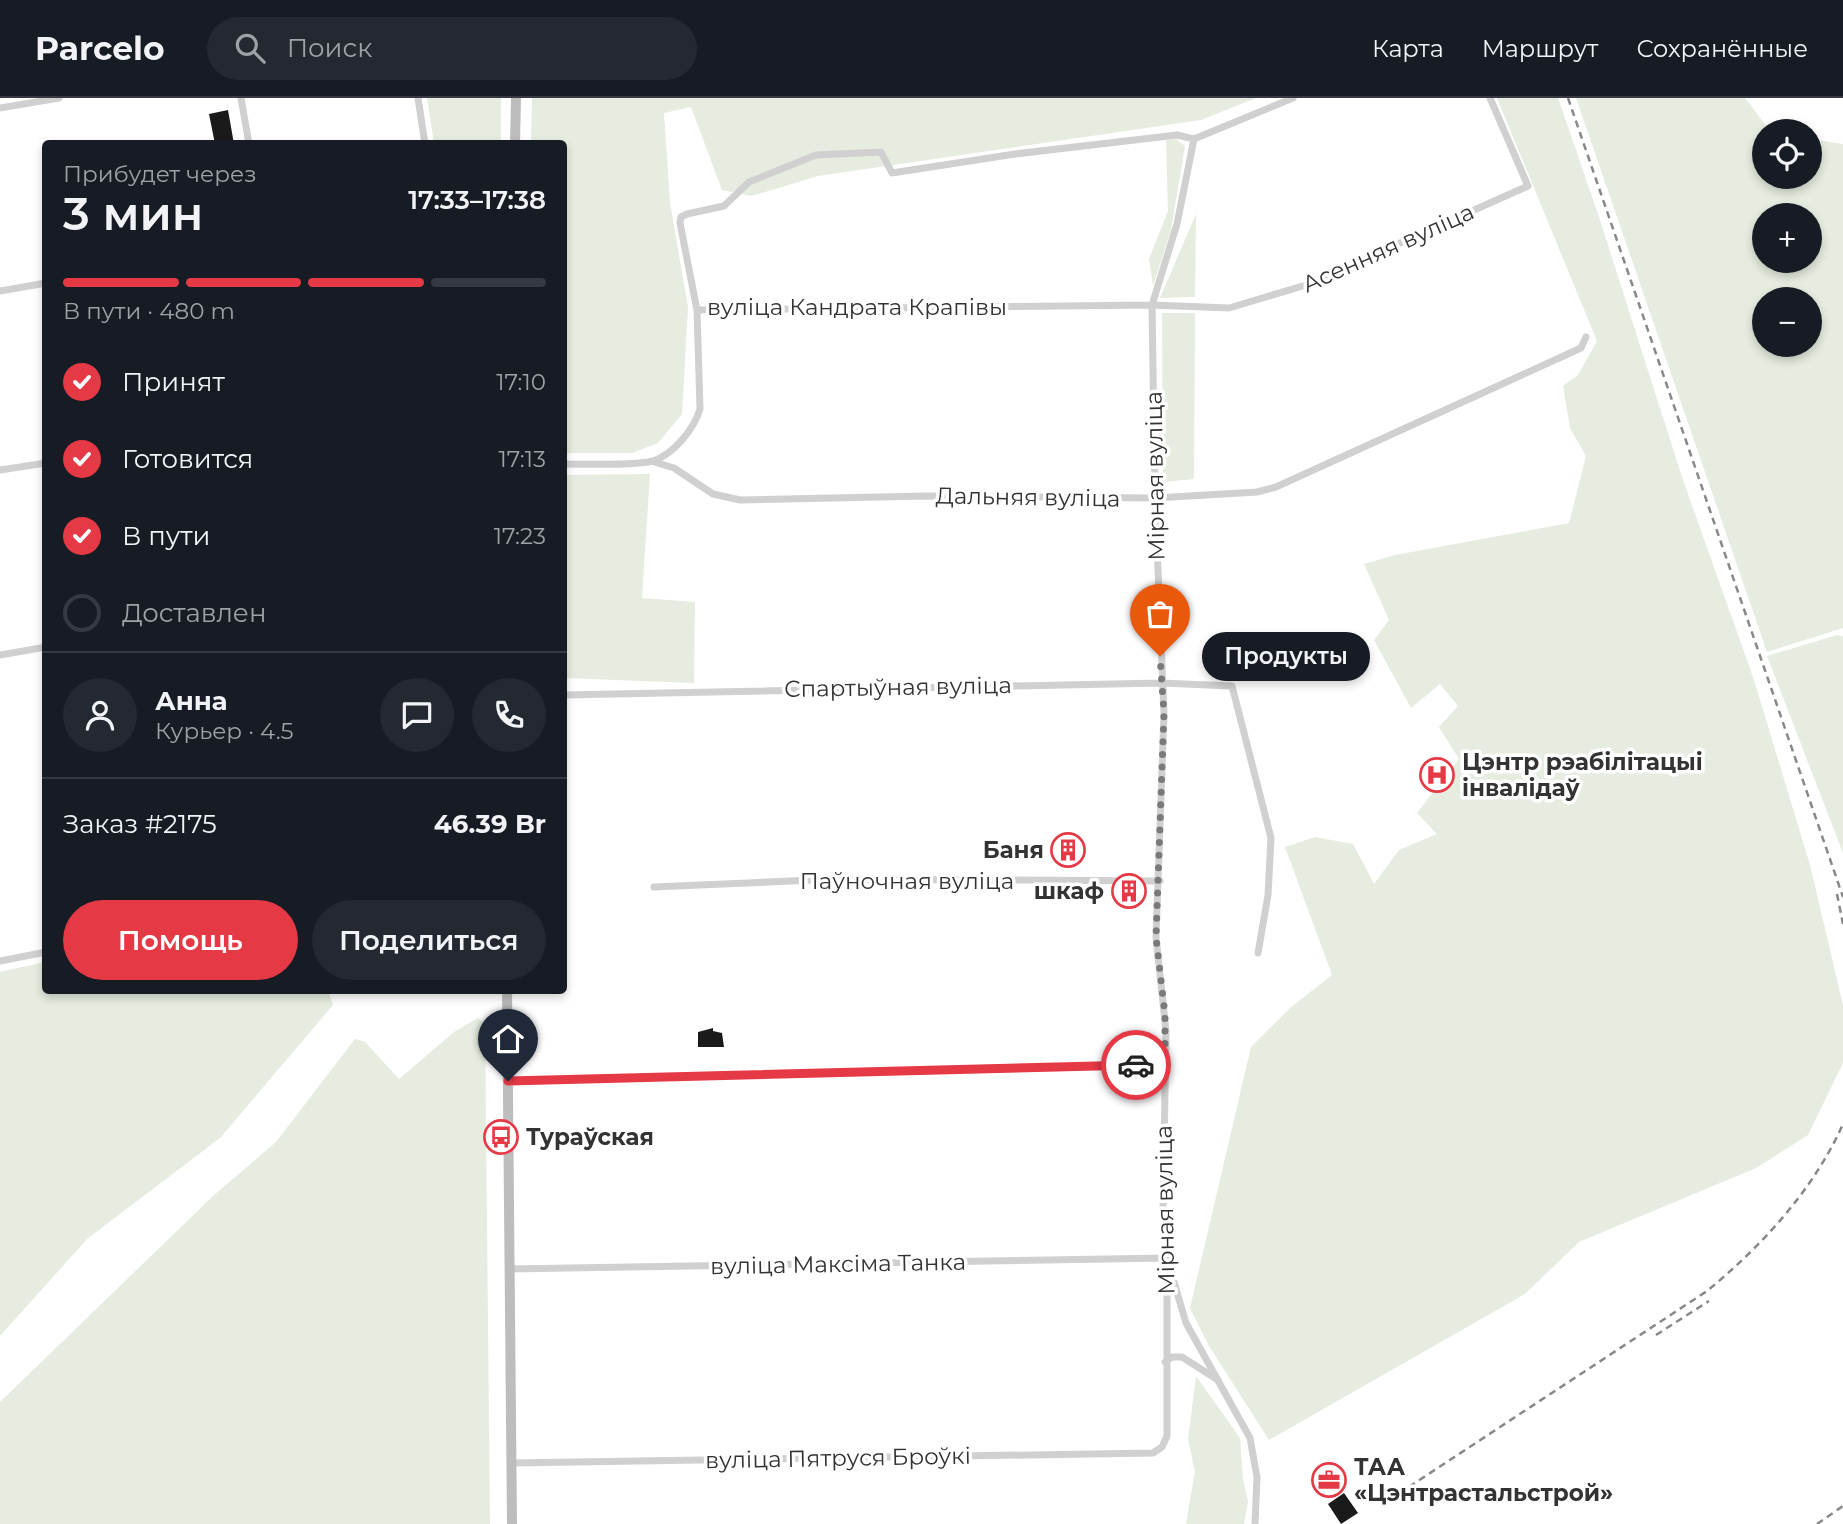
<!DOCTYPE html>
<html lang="ru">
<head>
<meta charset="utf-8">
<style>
	:root { --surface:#171b24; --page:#242831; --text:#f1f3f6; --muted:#9ea1a6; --line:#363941; --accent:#e63946 }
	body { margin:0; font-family:Montserrat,sans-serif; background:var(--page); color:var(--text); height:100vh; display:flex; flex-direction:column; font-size:26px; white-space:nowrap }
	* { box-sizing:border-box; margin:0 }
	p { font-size:23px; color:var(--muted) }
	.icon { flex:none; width:38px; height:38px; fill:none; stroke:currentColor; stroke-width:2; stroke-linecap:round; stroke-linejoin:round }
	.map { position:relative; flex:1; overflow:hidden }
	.details { position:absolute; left:42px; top:42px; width:525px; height:854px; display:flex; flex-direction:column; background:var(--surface); border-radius:7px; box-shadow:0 4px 10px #0003 }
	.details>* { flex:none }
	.buttons { position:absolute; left:1752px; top:21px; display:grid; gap:14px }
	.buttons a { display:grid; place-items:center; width:70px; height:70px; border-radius:50%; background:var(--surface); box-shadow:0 4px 10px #0003; font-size:35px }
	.pin { position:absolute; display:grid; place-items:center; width:60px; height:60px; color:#fff; margin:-72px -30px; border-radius:50% 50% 50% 0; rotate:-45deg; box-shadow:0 0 7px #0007 }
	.pin .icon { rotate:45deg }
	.courier { position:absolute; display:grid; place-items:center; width:70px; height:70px; margin:-35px; border:5px solid #e63946; border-radius:50%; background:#fff; color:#222; box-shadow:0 2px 9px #0007 }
	.bubble { position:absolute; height:49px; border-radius:24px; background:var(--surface); box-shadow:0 4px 10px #0003; font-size:23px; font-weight:600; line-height:49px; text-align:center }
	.summary em { font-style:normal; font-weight:600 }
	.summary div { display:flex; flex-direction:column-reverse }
	.summary { display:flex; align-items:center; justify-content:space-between; height:119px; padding:0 21px }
	h1 { font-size:46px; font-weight:600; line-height:52px }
	.bar { display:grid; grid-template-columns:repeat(4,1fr); gap:10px 7px; align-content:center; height:84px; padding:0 21px }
	.bar i { height:9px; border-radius:5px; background:var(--line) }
	.bar .selected { background:var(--accent) }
	.bar p { grid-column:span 4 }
	.line { display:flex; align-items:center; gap:18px; padding:0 21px; border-top:2px solid var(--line) }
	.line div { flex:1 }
	.round { display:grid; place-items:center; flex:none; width:74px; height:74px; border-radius:37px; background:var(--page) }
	ol { padding:0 21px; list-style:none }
	li { display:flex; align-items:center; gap:21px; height:77px }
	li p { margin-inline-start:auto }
	li .icon { padding:7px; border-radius:50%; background:var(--accent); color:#fff; stroke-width:4 }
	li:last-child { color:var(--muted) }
	li i { width:38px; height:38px; border:4px solid var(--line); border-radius:50% }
	.cta { display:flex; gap:14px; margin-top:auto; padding:14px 21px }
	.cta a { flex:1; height:80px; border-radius:42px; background:var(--accent); color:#fff; font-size:28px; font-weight:600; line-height:80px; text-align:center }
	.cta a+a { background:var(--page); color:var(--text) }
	header { display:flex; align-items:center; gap:42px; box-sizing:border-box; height:98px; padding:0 35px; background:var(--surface); border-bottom:2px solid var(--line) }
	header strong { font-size:33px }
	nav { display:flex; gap:38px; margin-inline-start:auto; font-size:24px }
	.search { width:490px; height:63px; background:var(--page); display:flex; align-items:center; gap:18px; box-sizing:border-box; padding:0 24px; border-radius:38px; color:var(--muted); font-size:26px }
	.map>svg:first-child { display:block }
</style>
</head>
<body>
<header>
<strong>Parcelo</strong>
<div class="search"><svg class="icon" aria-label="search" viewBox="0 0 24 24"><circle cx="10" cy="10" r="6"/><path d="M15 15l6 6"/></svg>Поиск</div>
<nav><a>Карта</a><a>Маршрут</a><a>Сохранённые</a></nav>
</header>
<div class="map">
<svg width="1843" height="1426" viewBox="0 0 1843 1426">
	<rect width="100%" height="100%" fill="#fff"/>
	<path fill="#e6ecdf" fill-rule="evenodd" d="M 427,0 L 501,0 L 501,45 L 434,45 Z
		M 532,0 L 1256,0 L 1201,22 L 818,78 L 752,98 L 722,92 L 691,9 L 664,15 L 670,105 L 688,209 L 682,316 L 658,345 L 632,355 L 564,355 L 564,46 L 531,46 Z
		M 1497,0 L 1558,0 L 1599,119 L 1682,379 L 1754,582 L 1810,767 L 1843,907 L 1843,965 L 1808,1037 L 1756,1070 L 1579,1144 L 1525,1196 L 1269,1342 L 1209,1248 L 1190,1210 L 1251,949 L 1290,910 L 1332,877 L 1285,749 L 1315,739 L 1353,746 L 1374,786 L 1399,752 L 1437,736 L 1417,715 L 1459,661 L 1439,629 L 1458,608 L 1440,586 L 1411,610 L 1374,542 L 1389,522 L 1364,466 L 1395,457 L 1569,425 L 1586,358 L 1570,330 L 1563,288 L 1578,277 L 1597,243 Z
		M 1576,0 L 1745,0 L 1770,33 L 1764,33 L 1764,79 L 1810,79 L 1810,41 L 1843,46 L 1843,530 L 1767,554 ZM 1764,117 L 1810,117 L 1810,163 L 1764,163 ZM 1764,201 L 1810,201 L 1810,247 L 1764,247 Z
		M 1176,41 L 1185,48 L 1171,132 L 1153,188 L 1149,161 L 1168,113 L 1166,42 Z
		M 1196,116 L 1195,199 L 1160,200 Z
		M 1162,215 L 1195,215 L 1194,381 L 1163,384 Z
		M 650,376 L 642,500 L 695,504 L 694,585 L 564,580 L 564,377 Z
		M 1837,537 L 1843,538 L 1843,755 L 1767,558 Z
		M 45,864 L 46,892 L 328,893 L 333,907 L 220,1040 L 87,1141 L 0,1238 L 0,874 Z
		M 478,920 L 485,926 L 490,1426 L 0,1426 L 0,1304 L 213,1098 L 276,1044 L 355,941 L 365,944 L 399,981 L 454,934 Z
		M 1196,1278 L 1240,1340 L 1243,1381 L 1248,1403 L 1244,1426 L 1186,1426 L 1195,1373 L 1188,1342 Z"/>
	<path fill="#1a1a1a" d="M 228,12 L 234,46 L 215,46 L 209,16 Z
		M 1078,743 L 1078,760 L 1057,761 L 1057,744 Z
		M 713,930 L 713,933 L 722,935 L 724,949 L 698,949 L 698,934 Z
		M 1344,1395 L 1358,1415 L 1341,1426 L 1328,1406 Z"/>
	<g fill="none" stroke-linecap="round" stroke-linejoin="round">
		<path stroke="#d0d0d0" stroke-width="7" d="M 241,0 L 249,46
			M 418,0 L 425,46
			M 0,10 L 59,0
			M 1194,41 L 1293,0
			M 0,193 L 46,185
			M 697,212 L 1152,207 L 1229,210 L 1306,187 L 1528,88 L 1490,0
			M 651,363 L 674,370 L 713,396 L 740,402 L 926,398 L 1155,400 L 1257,394 L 1276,389 L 1581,250 L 1586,239
			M 564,366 C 585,366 634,368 653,363 C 674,356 694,331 700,311 L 697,212 L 680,125 L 681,119 L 687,116 L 724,108 L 749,84 L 816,57 L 881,54 L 892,75 L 1015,56 L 1177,37 L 1194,41
			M 0,372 L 46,365
			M 0,557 L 46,549
			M 564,597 L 1161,585 L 1232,588 L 1271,740 L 1268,797 L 1258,855
			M 654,789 L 835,781 L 1160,783
			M 0,863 L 46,854
			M 508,983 L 1165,967
			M 1169,1167 L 1186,1225 L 1250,1340 L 1257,1379 L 1255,1426
			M 509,1171 L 1167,1160
			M 1165,1264 L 1172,1259 L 1182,1259 L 1218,1282
			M 512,1365 L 1153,1355 L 1162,1349 L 1167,1338 L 1167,1160 L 1163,1113 L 1166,933 L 1156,839 L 1164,615 L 1155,400 L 1152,207 L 1177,126 L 1194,41"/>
		<path stroke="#bdbdbd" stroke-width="10" d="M 515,46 L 516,0
			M 507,892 L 512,1426"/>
		<path stroke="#888" stroke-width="2.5" stroke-dasharray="7 5" stroke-linecap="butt" d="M 1568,0 L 1843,799
			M 1837,796 L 1843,826
			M 1656,1237 L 1709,1203
			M 1389,1402 L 1707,1193 C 1762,1148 1814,1091 1843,1026
			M 1817,1426 L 1843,1408"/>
	</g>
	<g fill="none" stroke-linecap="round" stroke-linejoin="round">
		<path stroke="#7a7a7a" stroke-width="7" stroke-dasharray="0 12.6" d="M 1136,967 L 1165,967 L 1165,917 L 1156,839 L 1164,615 L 1160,558"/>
		<path stroke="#e63946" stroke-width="9" d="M 508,983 L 1136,967"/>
	</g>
	<defs>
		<g id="hospital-ring" transform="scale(1.75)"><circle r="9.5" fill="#fff" stroke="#e63946" stroke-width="1.5"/><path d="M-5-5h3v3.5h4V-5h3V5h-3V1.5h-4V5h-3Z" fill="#e63946"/></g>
		<g id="building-ring" transform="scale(1.75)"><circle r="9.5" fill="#fff" stroke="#e63946" stroke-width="1.5"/><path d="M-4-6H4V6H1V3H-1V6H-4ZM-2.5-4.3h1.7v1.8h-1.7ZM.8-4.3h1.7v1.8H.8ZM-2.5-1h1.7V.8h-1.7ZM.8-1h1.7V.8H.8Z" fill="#e63946"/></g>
		<g id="bus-ring" transform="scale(1.75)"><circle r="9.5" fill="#fff" stroke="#e63946" stroke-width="1.5"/><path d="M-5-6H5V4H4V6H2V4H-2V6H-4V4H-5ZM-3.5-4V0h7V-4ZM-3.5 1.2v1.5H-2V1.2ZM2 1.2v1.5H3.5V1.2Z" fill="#e63946"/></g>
		<g id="office-ring" transform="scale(1.75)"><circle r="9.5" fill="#fff" stroke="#e63946" stroke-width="1.5"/><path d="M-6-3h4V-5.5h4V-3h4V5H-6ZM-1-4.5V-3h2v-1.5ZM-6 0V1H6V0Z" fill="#e63946"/></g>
	</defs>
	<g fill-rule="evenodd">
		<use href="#hospital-ring" x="1437" y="677"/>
		<use href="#building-ring" x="1068" y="752"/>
		<use href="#building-ring" x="1129" y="793"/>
		<use href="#bus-ring" x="501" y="1039"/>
		<use href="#office-ring" x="1329" y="1382"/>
	</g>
	<g text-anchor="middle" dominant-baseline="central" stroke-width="7" stroke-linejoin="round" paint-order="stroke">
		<g font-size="23" fill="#333" stroke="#fff">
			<text transform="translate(1388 150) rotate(-24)">Асенняя вуліца</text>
			<text x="857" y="209">вуліца Кандрата Крапівы</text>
			<text transform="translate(1155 378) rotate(-91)">Мірная вуліца</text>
			<text transform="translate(1028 399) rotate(1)">Дальняя вуліца</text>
			<text transform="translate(898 589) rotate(-1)">Спартыўная вуліца</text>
			<text x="907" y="783">Паўночная вуліца</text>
			<text transform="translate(1165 1112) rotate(-91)">Мірная вуліца</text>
			<text transform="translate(838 1166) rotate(-1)">вуліца Максіма Танка</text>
			<text transform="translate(838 1360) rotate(-1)">вуліца Пятруся Броўкі</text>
		</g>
		<g font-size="23" font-weight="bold" fill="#333" stroke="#fff" text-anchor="start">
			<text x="1462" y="664">Цэнтр рэабілітацыі<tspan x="1462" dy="26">інвалідаў</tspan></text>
			<text x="1044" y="752" text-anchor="end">Баня</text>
			<text x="1104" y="793" text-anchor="end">шкаф</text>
			<text x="526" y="1039">Тураўская</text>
			<text x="1354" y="1369">ТАА<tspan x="1354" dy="26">«Цэнтрастальстрой»</tspan></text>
		</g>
	</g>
</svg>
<div class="buttons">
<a><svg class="icon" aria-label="locate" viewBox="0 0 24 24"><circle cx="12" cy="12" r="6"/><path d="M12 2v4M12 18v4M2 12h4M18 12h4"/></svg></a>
<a>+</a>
<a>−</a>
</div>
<div class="pin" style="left:1160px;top:558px;background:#ea580c"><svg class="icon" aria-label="bag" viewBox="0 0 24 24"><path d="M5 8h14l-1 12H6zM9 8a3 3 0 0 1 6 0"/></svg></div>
<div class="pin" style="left:508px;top:983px;background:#1f2937"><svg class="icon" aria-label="home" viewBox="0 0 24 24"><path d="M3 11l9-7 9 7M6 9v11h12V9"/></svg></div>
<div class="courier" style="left:1136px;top:967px"><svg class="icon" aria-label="car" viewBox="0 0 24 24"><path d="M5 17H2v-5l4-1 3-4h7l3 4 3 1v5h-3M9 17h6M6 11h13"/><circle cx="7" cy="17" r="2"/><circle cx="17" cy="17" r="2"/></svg></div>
<div class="bubble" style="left:1202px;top:534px;width:168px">Продукты</div>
<section class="details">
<div class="summary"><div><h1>3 мин</h1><p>Прибудет через</p></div><em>17:33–17:38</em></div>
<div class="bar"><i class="selected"></i><i class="selected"></i><i class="selected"></i><i></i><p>В пути · 480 m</p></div>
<ol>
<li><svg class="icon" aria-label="check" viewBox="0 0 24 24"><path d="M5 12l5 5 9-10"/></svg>Принят<p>17:10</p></li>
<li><svg class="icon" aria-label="check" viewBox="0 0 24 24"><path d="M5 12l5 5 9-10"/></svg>Готовится<p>17:13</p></li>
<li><svg class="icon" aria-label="check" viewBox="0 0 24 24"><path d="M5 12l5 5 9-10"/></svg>В пути<p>17:23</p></li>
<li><i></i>Доставлен</li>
</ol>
<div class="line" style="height:126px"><a class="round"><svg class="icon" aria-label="person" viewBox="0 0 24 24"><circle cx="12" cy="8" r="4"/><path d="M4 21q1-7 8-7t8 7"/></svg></a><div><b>Анна</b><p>Курьер · 4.5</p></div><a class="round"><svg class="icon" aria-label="chat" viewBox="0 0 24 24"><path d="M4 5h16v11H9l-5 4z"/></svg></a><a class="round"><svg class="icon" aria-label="phone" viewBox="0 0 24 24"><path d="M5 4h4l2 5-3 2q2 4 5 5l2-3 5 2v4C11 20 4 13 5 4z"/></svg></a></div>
<div class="line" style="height:91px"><div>Заказ #2175</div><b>46.39 Br</b></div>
<div class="cta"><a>Помощь</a><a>Поделиться</a></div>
</section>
</div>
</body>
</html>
